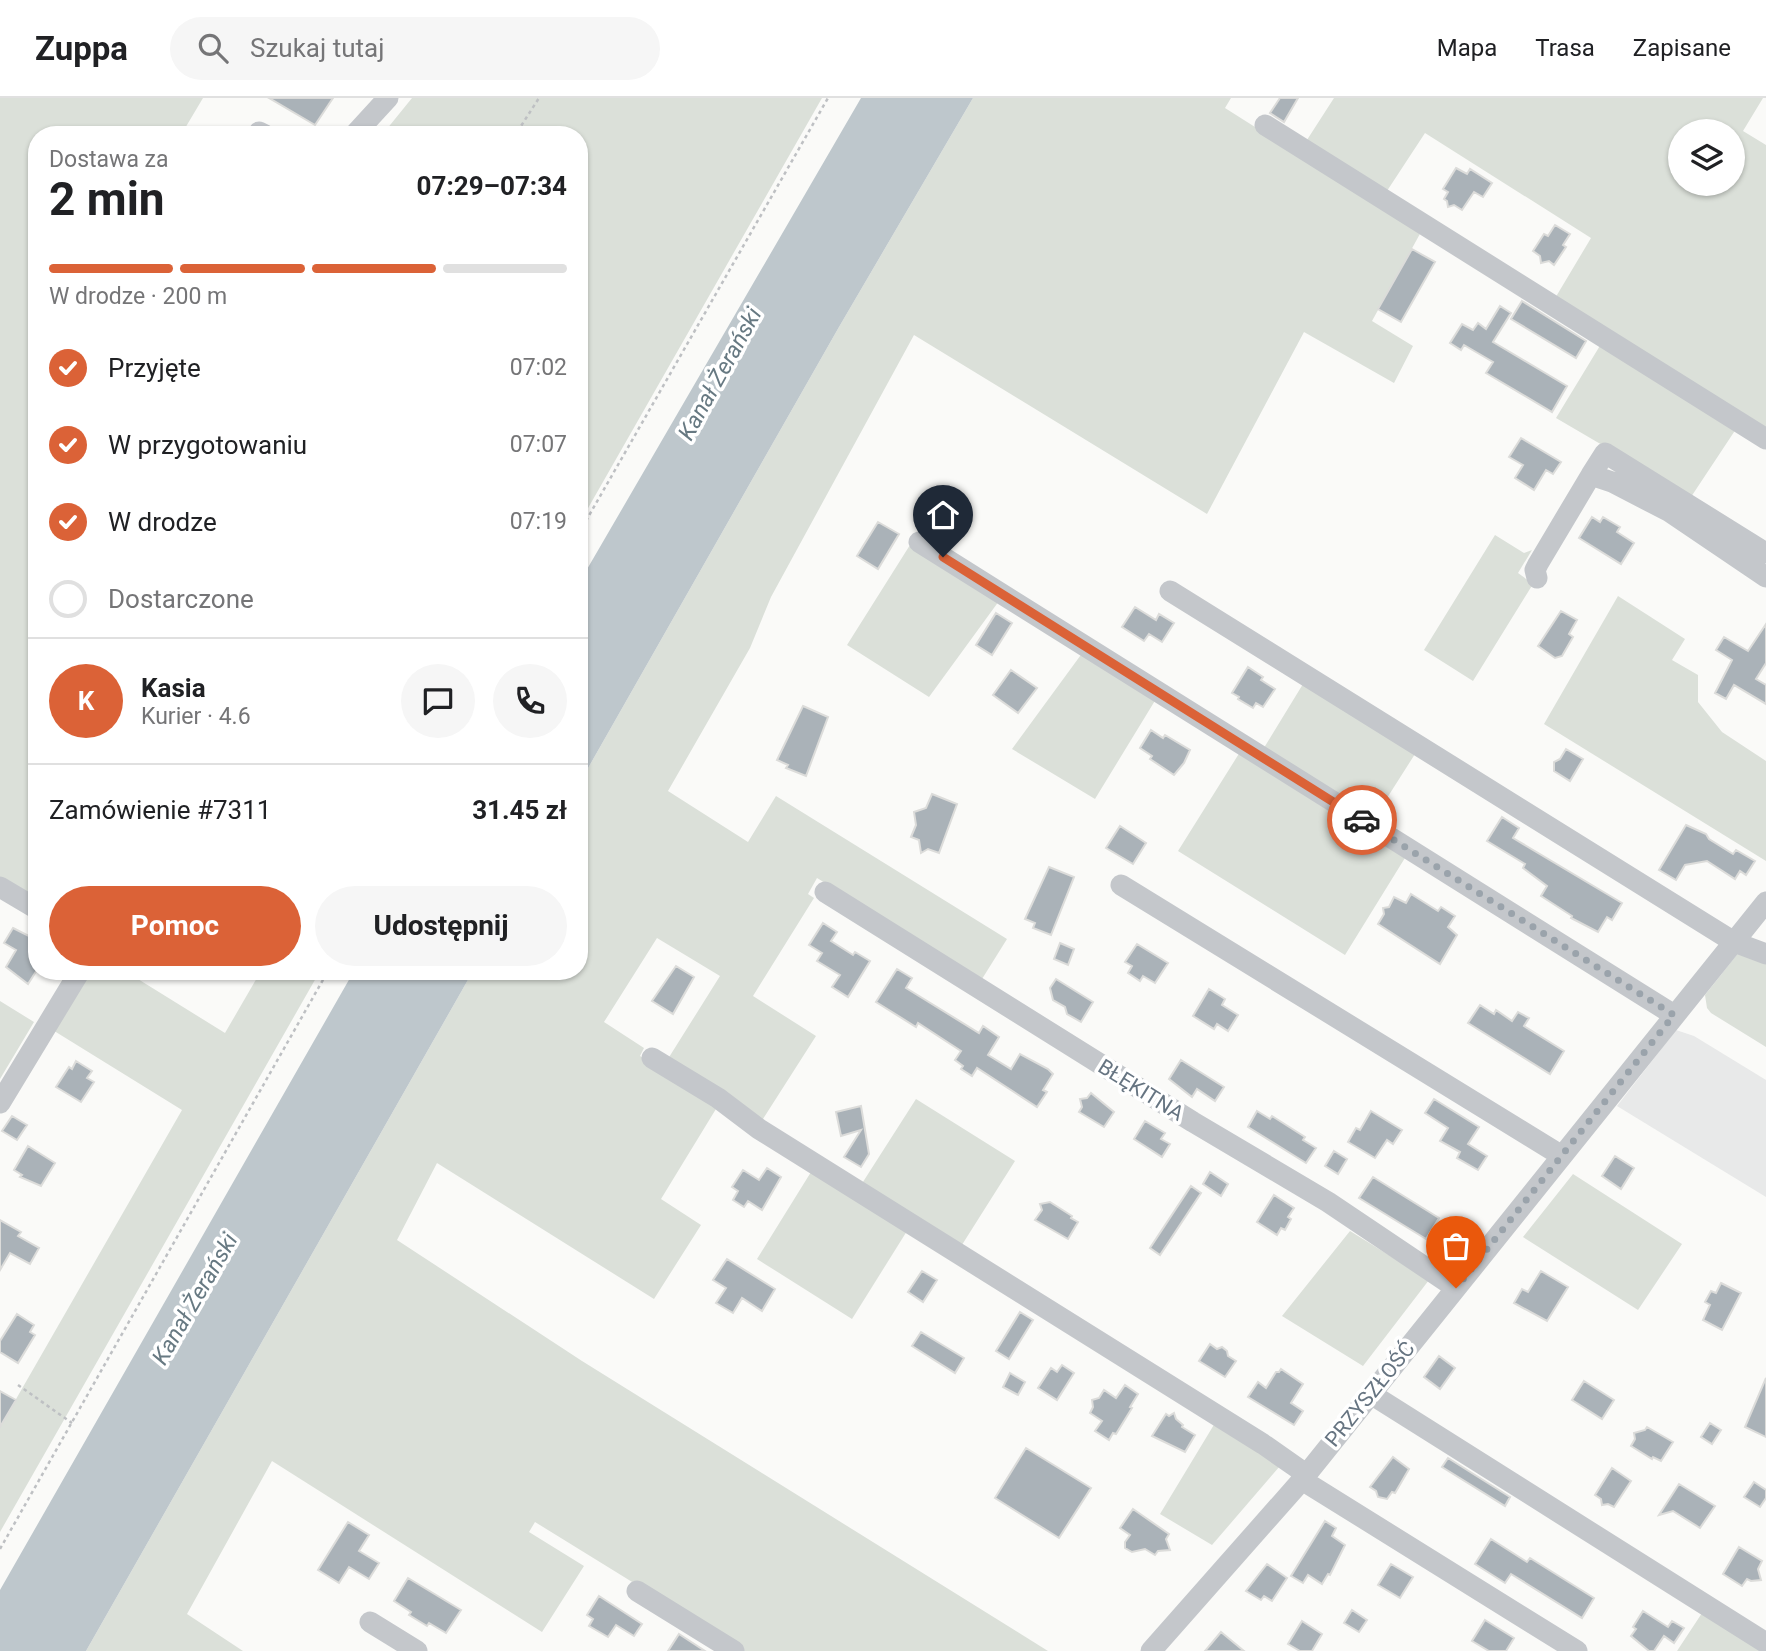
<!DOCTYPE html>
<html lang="pl">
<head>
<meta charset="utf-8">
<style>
	:root { --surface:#fff; --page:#f6f6f6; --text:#202124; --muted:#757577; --line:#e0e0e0; --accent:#db6237 }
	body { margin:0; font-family:Roboto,sans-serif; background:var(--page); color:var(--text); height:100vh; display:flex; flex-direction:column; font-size:26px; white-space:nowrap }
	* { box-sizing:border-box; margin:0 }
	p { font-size:23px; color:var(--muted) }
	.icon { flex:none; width:38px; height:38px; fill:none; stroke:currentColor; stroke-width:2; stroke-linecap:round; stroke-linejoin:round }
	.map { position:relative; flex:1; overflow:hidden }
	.details { position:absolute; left:28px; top:28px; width:560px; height:854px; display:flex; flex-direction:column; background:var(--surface); border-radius:28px; box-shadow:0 2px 5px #0004 }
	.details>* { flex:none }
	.fabs { position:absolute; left:1668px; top:21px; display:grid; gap:14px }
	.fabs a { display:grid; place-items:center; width:77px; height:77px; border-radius:50%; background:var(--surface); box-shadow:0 2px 5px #0004; font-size:35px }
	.pin { position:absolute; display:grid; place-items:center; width:60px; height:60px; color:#fff; margin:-72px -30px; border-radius:50% 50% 50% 0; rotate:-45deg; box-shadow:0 0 7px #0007 }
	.pin .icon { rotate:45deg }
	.courier { position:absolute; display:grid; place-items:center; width:70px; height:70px; margin:-35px; border:5px solid #db6237; border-radius:50%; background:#fff; color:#222; box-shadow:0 2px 9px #0007 }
	.overview em { font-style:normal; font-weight:700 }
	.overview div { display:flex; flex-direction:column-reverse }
	.overview { display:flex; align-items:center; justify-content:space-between; height:119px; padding:0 21px }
	h1 { font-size:46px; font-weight:700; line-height:52px }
	.bar { display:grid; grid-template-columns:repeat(4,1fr); gap:10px 7px; align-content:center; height:84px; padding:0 21px }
	.bar i { height:9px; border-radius:5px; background:var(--line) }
	.bar .current { background:var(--accent) }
	.bar p { grid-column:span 4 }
	.line { display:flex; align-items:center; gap:18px; padding:0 21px; border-top:2px solid var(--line) }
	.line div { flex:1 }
	.round { display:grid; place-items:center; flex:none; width:74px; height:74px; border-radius:37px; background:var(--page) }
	ol { padding:0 21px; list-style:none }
	li { display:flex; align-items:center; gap:21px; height:77px }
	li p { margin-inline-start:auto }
	li .icon { padding:7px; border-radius:50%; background:var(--accent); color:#fff; stroke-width:4 }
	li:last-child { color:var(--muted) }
	li i { width:38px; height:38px; border:4px solid var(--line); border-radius:50% }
	.primary-button { display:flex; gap:14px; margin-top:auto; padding:14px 21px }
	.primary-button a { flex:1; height:80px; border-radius:42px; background:var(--accent); color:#fff; font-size:28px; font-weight:700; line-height:80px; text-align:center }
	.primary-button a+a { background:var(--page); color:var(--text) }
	header { display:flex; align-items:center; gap:42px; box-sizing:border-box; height:98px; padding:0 35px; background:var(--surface); border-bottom:2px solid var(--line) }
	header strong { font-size:33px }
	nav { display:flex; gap:38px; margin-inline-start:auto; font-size:24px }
	.search { width:490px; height:63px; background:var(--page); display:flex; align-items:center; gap:18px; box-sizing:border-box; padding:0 24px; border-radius:38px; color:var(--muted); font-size:26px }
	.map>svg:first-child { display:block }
</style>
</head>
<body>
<header>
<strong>Zuppa</strong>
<div class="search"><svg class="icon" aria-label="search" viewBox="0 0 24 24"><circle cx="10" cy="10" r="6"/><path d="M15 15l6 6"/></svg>Szukaj tutaj</div>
<nav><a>Mapa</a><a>Trasa</a><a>Zapisane</a></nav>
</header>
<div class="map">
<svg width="1766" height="1553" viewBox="0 0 1766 1553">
	<rect width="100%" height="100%" fill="#fafaf8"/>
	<path fill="#e8e9e9" d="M 1676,932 L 1694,938 L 1766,982 L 1766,1099 L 1617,1008 Z"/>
	<path fill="#dbe0d9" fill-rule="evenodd" d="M 0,0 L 203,0 L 181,37 L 37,37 L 37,802 L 0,780 Z
		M 412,0 L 822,0 L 579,426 L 579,37 L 382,37 Z
		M 973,0 L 1231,0 L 1225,10 L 1421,134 L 1372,223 L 1413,248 L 1394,285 L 1304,234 L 1207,416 L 914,237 L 771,499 L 750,550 L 668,693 L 748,744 L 776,698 L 1007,841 L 982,881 L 817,780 L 808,796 L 814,800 L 753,898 L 816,938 L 761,1024 L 666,964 L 720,878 L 657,840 L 604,924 L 644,950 L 640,958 L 719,1006 L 661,1101 L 701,1127 L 654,1201 L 437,1065 L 397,1142 L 582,1263 L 1048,1553 L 744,1553 L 535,1424 L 529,1434 L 584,1468 L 542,1534 L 272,1363 L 187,1516 L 243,1553 L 86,1553 L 473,873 L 579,873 L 579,686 L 839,229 Z
		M 1334,0 L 1763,0 L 1743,33 L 1766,47 L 1766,335 L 1554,202 L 1591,140 L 1425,35 L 1385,96 L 1305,45 ZM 1680,33 L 1732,33 L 1732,86 L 1680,86 Z
		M 1601,246 L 1736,331 L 1691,399 L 1556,320 Z
		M 1495,437 L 1524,455 L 1532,452 L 1518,475 L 1533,486 L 1473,583 L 1424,552 Z
		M 910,447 L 999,503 L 929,599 L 847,547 Z
		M 1618,498 L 1685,541 L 1672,562 L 1698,577 L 1698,604 L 1722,634 L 1766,663 L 1766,763 L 1544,626 Z
		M 1083,554 L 1156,601 L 1095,701 L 1012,651 Z
		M 1303,586 L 1415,656 L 1373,722 L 1262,653 Z
		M 1240,654 L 1408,755 L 1345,857 L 1178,753 Z
		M 1739,854 L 1766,864 L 1766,949 L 1711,915 L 1707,910 L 1705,897 Z
		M 86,873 L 125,873 L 225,935 L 261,873 L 320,873 L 0,1434 L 0,1329 L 182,1012 L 51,931 Z
		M 0,903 L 34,924 L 0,981 Z
		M 916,1001 L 1015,1063 L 960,1150 L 861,1087 Z
		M 811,1074 L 907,1133 L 852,1221 L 757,1161 Z
		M 1573,1076 L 1682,1146 L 1638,1212 L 1523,1139 Z
		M 1350,1133 L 1429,1182 L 1363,1268 L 1282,1218 Z
		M 1215,1325 L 1280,1368 L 1212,1447 L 1160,1416 Z
		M 1704,1512 L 1766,1553 L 1677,1553 Z"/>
	<path fill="#bec7cc" d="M 861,0 L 973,0 L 839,229 L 579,686 L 579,485 Z
		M 354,873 L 473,873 L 86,1553 L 0,1553 L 0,1492 Z"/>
	<path fill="#aab2b8" stroke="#dcdcda" stroke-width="2" d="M 269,0 L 333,0 L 315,27 Z
		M 1280,0 L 1298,0 L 1284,24 L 1270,15 Z
		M 1456,70 L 1467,76 L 1470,71 L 1492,85 L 1483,99 L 1474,94 L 1462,112 L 1454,107 L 1448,109 L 1447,103 L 1444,101 L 1448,94 L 1443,91 Z
		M 1555,127 L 1570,136 L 1563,147 L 1566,149 L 1554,167 L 1549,163 L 1541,165 L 1540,158 L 1533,153 L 1544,136 L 1548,138 Z
		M 1412,151 L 1435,164 L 1401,224 L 1378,211 Z
		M 1522,203 L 1586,243 L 1576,260 L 1511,221 Z
		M 1500,208 L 1511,215 L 1493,244 L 1567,288 L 1552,314 L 1486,275 L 1493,264 L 1464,247 L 1461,252 L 1450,245 L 1462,226 L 1473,232 L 1478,225 L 1486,231 Z
		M 1521,340 L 1561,364 L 1553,376 L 1546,372 L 1534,392 L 1515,380 L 1523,367 L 1509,359 Z
		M 1592,419 L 1600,424 L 1603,419 L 1620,429 L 1617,434 L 1634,445 L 1621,466 L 1579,440 Z
		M 878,424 L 899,436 L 878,471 L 857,458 Z
		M 1135,509 L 1156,522 L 1159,516 L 1174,525 L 1162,544 L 1149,536 L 1144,543 L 1122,529 Z
		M 1561,513 L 1577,522 L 1569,536 L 1573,539 L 1562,558 L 1555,560 L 1538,548 Z
		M 996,515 L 1012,525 L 992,557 L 976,547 Z
		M 1766,526 L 1766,565 L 1756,581 L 1766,587 L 1766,606 L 1734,587 L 1726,601 L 1715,595 L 1732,562 L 1716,552 L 1724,539 L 1748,553 Z
		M 1248,569 L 1263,579 L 1261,582 L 1275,591 L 1263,609 L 1256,605 L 1253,610 L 1238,601 L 1239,599 L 1232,595 Z
		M 1011,572 L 1037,590 L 1018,615 L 993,597 Z
		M 803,608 L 828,619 L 806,678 L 786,670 L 788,667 L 777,662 Z
		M 1151,632 L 1163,640 L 1165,637 L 1190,652 L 1184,665 L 1174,677 L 1150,661 L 1152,658 L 1140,650 Z
		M 1566,651 L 1583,661 L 1570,683 L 1554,673 L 1554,664 L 1560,661 Z
		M 932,696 L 957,706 L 939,755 L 928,751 L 921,755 L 919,742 L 911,739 L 916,727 L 914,714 L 926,710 Z
		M 1502,719 L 1519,730 L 1513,740 L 1622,805 L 1612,822 L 1607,819 L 1598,834 L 1571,820 L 1572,818 L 1541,798 L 1547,788 L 1523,770 L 1525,766 L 1487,743 Z
		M 1686,727 L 1706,736 L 1709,741 L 1733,756 L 1736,752 L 1755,763 L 1746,777 L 1740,773 L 1735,781 L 1707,763 L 1685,767 L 1676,782 L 1659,772 Z
		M 1120,728 L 1146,745 L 1133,766 L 1106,750 Z
		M 1049,769 L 1074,779 L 1051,837 L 1033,830 L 1035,825 L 1025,821 Z
		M 1411,796 L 1438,813 L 1441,809 L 1455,818 L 1448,829 L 1457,837 L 1440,866 L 1378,826 L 1384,816 L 1383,810 L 1389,809 L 1394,799 L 1406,805 Z
		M 823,825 L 837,834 L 831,843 L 853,857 L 855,854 L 870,863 L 848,899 L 832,889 L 840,877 L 817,863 L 822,855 L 809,847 Z
		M 13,830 L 37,842 L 37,872 L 28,886 L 6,869 L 16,852 L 4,845 Z
		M 1060,845 L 1074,851 L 1068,867 L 1054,861 Z
		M 1137,846 L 1168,865 L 1155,885 L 1143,878 L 1140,883 L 1128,875 L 1132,868 L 1125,864 Z
		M 676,868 L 694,879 L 673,916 L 652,903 Z
		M 897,871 L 912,880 L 906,890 L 979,935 L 983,928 L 999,939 L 988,957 L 1011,971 L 1020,956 L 1048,971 L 1053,976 L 1043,992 L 1047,994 L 1037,1009 L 977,970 L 972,978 L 961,971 L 963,968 L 955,962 L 961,953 L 918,925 L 916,929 L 876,904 Z
		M 1056,881 L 1093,904 L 1081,924 L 1067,916 L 1065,909 L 1053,902 L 1050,890 Z
		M 1209,891 L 1225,901 L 1222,907 L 1238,917 L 1228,933 L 1217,926 L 1214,931 L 1193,918 Z
		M 1480,907 L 1494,916 L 1496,912 L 1512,923 L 1518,914 L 1529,920 L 1524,928 L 1564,953 L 1550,976 L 1468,925 Z
		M 1181,962 L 1224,989 L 1215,1003 L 1197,991 L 1192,999 L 1169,981 Z
		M 76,963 L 92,973 L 87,980 L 94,984 L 81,1004 L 56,989 L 69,969 L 72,971 Z
		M 1091,995 L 1114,1014 L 1104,1029 L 1079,1014 L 1082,1009 L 1080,1001 L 1087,1000 Z
		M 1434,1001 L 1479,1029 L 1468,1046 L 1487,1058 L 1478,1072 L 1457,1060 L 1460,1054 L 1440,1043 L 1448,1030 L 1425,1015 Z
		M 861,1008 L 869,1056 L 861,1069 L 844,1059 L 861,1032 L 841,1038 L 836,1014 Z
		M 1257,1013 L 1270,1021 L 1272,1018 L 1305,1039 L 1303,1042 L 1316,1050 L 1306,1065 L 1248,1029 Z
		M 1371,1013 L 1402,1032 L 1393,1046 L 1387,1042 L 1375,1060 L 1348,1044 L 1356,1030 L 1360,1032 Z
		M 12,1018 L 27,1027 L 17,1042 L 2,1033 Z
		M 1145,1023 L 1165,1035 L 1161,1041 L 1170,1046 L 1162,1059 L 1134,1041 Z
		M 28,1048 L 55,1065 L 41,1088 L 20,1079 L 22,1077 L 14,1072 Z
		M 1334,1053 L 1347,1061 L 1338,1076 L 1325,1068 Z
		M 1615,1058 L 1634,1070 L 1621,1091 L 1602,1078 Z
		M 767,1070 L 781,1079 L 762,1112 L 748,1103 L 744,1109 L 733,1102 L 738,1093 L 732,1089 L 743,1072 L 759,1082 Z
		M 1210,1074 L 1228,1086 L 1221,1098 L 1203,1086 Z
		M 1373,1079 L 1439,1120 L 1426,1141 L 1359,1100 Z
		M 1191,1088 L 1201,1095 L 1160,1157 L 1150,1150 Z
		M 1274,1097 L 1294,1110 L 1288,1119 L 1291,1121 L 1285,1132 L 1281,1130 L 1277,1137 L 1257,1124 Z
		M 1050,1104 L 1072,1118 L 1071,1120 L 1078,1124 L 1068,1141 L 1035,1122 L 1042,1112 L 1040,1106 Z
		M 0,1122 L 21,1134 L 18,1138 L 39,1150 L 30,1166 L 10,1155 L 0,1172 Z
		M 727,1161 L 775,1191 L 762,1213 L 742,1200 L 733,1215 L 716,1205 L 726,1190 L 713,1182 Z
		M 922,1173 L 937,1182 L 923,1204 L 908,1194 Z
		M 1541,1173 L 1568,1189 L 1547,1223 L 1514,1205 L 1522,1191 L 1528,1194 Z
		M 1721,1185 L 1741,1195 L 1722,1232 L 1703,1222 L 1710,1207 L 1705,1204 L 1711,1193 L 1716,1195 Z
		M 1020,1214 L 1033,1222 L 1009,1261 L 996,1253 Z
		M 17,1216 L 34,1227 L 30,1234 L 35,1237 L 18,1265 L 0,1254 L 0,1243 Z
		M 921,1234 L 964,1260 L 955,1275 L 912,1248 Z
		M 1210,1246 L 1217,1251 L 1222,1249 L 1227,1253 L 1228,1258 L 1236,1263 L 1225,1279 L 1199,1263 Z
		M 1439,1258 L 1455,1270 L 1440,1291 L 1424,1279 Z
		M 1062,1267 L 1074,1275 L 1057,1302 L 1038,1290 L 1051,1270 L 1057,1274 Z
		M 1281,1271 L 1303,1286 L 1291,1305 L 1303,1313 L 1294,1327 L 1248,1299 L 1258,1284 L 1266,1290 L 1276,1274 L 1279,1274 Z
		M 1010,1275 L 1025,1284 L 1018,1297 L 1003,1289 Z
		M 1766,1280 L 1766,1339 L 1745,1329 Z
		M 1584,1283 L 1614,1302 L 1602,1321 L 1572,1302 Z
		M 1125,1287 L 1138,1296 L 1130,1309 L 1132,1310 L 1116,1336 L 1113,1335 L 1109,1342 L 1095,1333 L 1102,1323 L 1090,1315 L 1093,1309 L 1092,1302 L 1099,1300 L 1104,1292 L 1116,1300 Z
		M 0,1293 L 16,1302 L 0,1329 Z
		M 1174,1315 L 1176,1321 L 1183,1327 L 1182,1329 L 1195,1337 L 1185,1354 L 1152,1338 L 1166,1316 L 1169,1318 Z
		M 1710,1325 L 1721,1332 L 1712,1346 L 1701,1339 Z
		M 1647,1329 L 1673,1344 L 1661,1363 L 1653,1359 L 1652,1361 L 1631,1348 L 1635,1341 L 1634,1335 L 1645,1332 Z
		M 1026,1350 L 1091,1390 L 1059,1440 L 995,1400 Z
		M 1393,1359 L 1409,1371 L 1395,1395 L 1392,1394 L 1387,1401 L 1378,1399 L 1376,1393 L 1370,1389 Z
		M 1448,1360 L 1510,1399 L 1505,1408 L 1442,1369 Z
		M 1612,1370 L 1631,1383 L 1614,1409 L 1608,1406 L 1602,1407 L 1601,1401 L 1595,1397 Z
		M 1754,1384 L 1766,1392 L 1766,1400 L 1760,1409 L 1744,1399 Z
		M 1679,1386 L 1715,1408 L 1700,1430 L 1673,1413 L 1659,1417 Z
		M 1133,1411 L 1169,1436 L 1166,1441 L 1170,1452 L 1158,1453 L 1155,1457 L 1145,1451 L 1132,1454 L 1125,1450 L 1125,1444 L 1130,1437 L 1120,1430 Z
		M 1325,1423 L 1336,1430 L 1332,1438 L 1345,1447 L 1330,1477 L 1328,1476 L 1322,1486 L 1308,1477 L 1303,1485 L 1291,1478 Z
		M 348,1424 L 369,1437 L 359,1453 L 379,1465 L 369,1481 L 349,1469 L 339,1485 L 318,1472 Z
		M 1491,1441 L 1527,1464 L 1530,1460 L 1594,1500 L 1582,1520 L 1511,1476 L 1505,1485 L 1475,1466 Z
		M 1739,1449 L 1762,1463 L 1758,1471 L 1761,1482 L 1751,1483 L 1747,1481 L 1742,1488 L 1723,1476 Z
		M 1267,1466 L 1287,1480 L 1272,1503 L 1264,1498 L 1261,1502 L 1246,1493 Z
		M 1391,1466 L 1413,1479 L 1400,1500 L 1378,1487 Z
		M 408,1480 L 461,1512 L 446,1535 L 429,1525 L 427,1528 L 409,1517 L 411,1514 L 394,1503 Z
		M 599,1498 L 642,1526 L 634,1538 L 616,1527 L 608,1539 L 589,1528 L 593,1521 L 587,1517 Z
		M 1352,1512 L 1367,1522 L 1359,1534 L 1344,1525 Z
		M 1643,1513 L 1668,1529 L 1672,1523 L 1684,1530 L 1674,1545 L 1664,1538 L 1654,1553 L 1649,1553 L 1631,1538 L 1636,1531 L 1633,1529 Z
		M 1485,1522 L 1514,1540 L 1506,1553 L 1489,1553 L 1472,1543 Z
		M 1302,1523 L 1322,1536 L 1312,1553 L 1300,1553 L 1288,1546 Z
		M 1221,1534 L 1244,1553 L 1205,1553 Z
		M 679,1536 L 705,1553 L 668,1553 Z"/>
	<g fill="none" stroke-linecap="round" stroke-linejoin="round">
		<path stroke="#bec0c3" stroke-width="2.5" stroke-dasharray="3.5 3.5" stroke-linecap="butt" d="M 511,37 L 521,28 L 539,0
			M 579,435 L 828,0
			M 18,1287 L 72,1325
			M 0,1451 L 328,873"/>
		<path stroke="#c4c7cb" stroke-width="21" d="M 1265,27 L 1766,341
			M 259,34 L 265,37
			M 354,37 L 388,0
			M 1591,377 L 1605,355 L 1766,455
			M 919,444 L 1674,917
			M 1537,480 L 1535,472 L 1538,466 L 1591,377 L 1612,384 L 1670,414 L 1766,479
			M 1170,493 L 1734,844 L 1766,856
			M 1121,787 L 1562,1058
			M 0,789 L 37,811
			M 825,794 L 1193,1024 L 1328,1104 L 1456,1190
			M 652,960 L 718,1000 L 759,1031 L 1263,1346 L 1306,1376
			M 0,1005 L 80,873
			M 1371,1296 L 1766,1545
			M 1302,1382 L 1577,1553
			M 637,1493 L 734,1553
			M 370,1524 L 417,1553
			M 1151,1553 L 1302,1382 L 1766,804"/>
	</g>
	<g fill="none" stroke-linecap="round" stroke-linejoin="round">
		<path stroke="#9aa3ab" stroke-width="7" stroke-dasharray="0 12.6" d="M 1362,722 L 1674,917 L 1456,1190"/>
		<path stroke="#db6237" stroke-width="9" d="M 943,459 L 1362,722"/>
	</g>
	<g text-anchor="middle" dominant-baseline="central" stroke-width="7" stroke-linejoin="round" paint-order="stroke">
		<g font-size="21" fill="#667481" stroke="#fff">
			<text transform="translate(1141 992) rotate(32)">BŁĘKITNA</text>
			<text transform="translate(1370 1296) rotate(-51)">PRZYSZŁOŚĆ</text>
		</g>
		<g font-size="23" font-style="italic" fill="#677982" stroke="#fff">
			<text transform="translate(720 276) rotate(-61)">Kanał Żerański</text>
			<text transform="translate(195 1201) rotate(-60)">Kanał Żerański</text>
		</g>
	</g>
</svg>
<div class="fabs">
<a><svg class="icon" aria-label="layers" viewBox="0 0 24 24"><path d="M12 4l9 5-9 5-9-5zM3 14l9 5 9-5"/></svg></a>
</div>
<div class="pin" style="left:1456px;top:1190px;background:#ea580c"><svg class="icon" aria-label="bag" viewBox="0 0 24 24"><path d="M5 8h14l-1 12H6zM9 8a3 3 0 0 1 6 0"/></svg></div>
<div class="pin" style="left:943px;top:459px;background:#1f2937"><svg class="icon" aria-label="home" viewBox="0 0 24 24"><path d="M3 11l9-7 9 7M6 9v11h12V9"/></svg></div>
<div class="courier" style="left:1362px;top:722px"><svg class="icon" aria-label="car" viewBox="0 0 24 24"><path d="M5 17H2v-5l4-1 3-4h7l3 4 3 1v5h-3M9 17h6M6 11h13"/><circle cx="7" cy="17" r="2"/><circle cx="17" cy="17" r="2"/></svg></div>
<section class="details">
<div class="overview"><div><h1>2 min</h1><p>Dostawa za</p></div><em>07:29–07:34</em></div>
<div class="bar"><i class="current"></i><i class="current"></i><i class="current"></i><i></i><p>W drodze · 200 m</p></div>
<ol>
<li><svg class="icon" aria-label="check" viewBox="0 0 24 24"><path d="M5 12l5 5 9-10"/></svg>Przyjęte<p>07:02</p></li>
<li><svg class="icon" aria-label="check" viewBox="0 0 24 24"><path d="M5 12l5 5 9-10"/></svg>W przygotowaniu<p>07:07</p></li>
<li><svg class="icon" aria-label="check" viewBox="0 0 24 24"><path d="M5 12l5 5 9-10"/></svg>W drodze<p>07:19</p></li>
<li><i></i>Dostarczone</li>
</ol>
<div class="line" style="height:126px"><b class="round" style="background:var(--accent);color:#fff">K</b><div><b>Kasia</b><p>Kurier · 4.6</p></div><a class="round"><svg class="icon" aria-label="chat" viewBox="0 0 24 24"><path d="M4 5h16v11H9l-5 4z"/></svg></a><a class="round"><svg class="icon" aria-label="phone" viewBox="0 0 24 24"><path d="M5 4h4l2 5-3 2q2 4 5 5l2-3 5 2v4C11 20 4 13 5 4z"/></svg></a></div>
<div class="line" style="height:91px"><div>Zamówienie #7311</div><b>31.45 zł</b></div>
<div class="primary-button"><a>Pomoc</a><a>Udostępnij</a></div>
</section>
</div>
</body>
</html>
